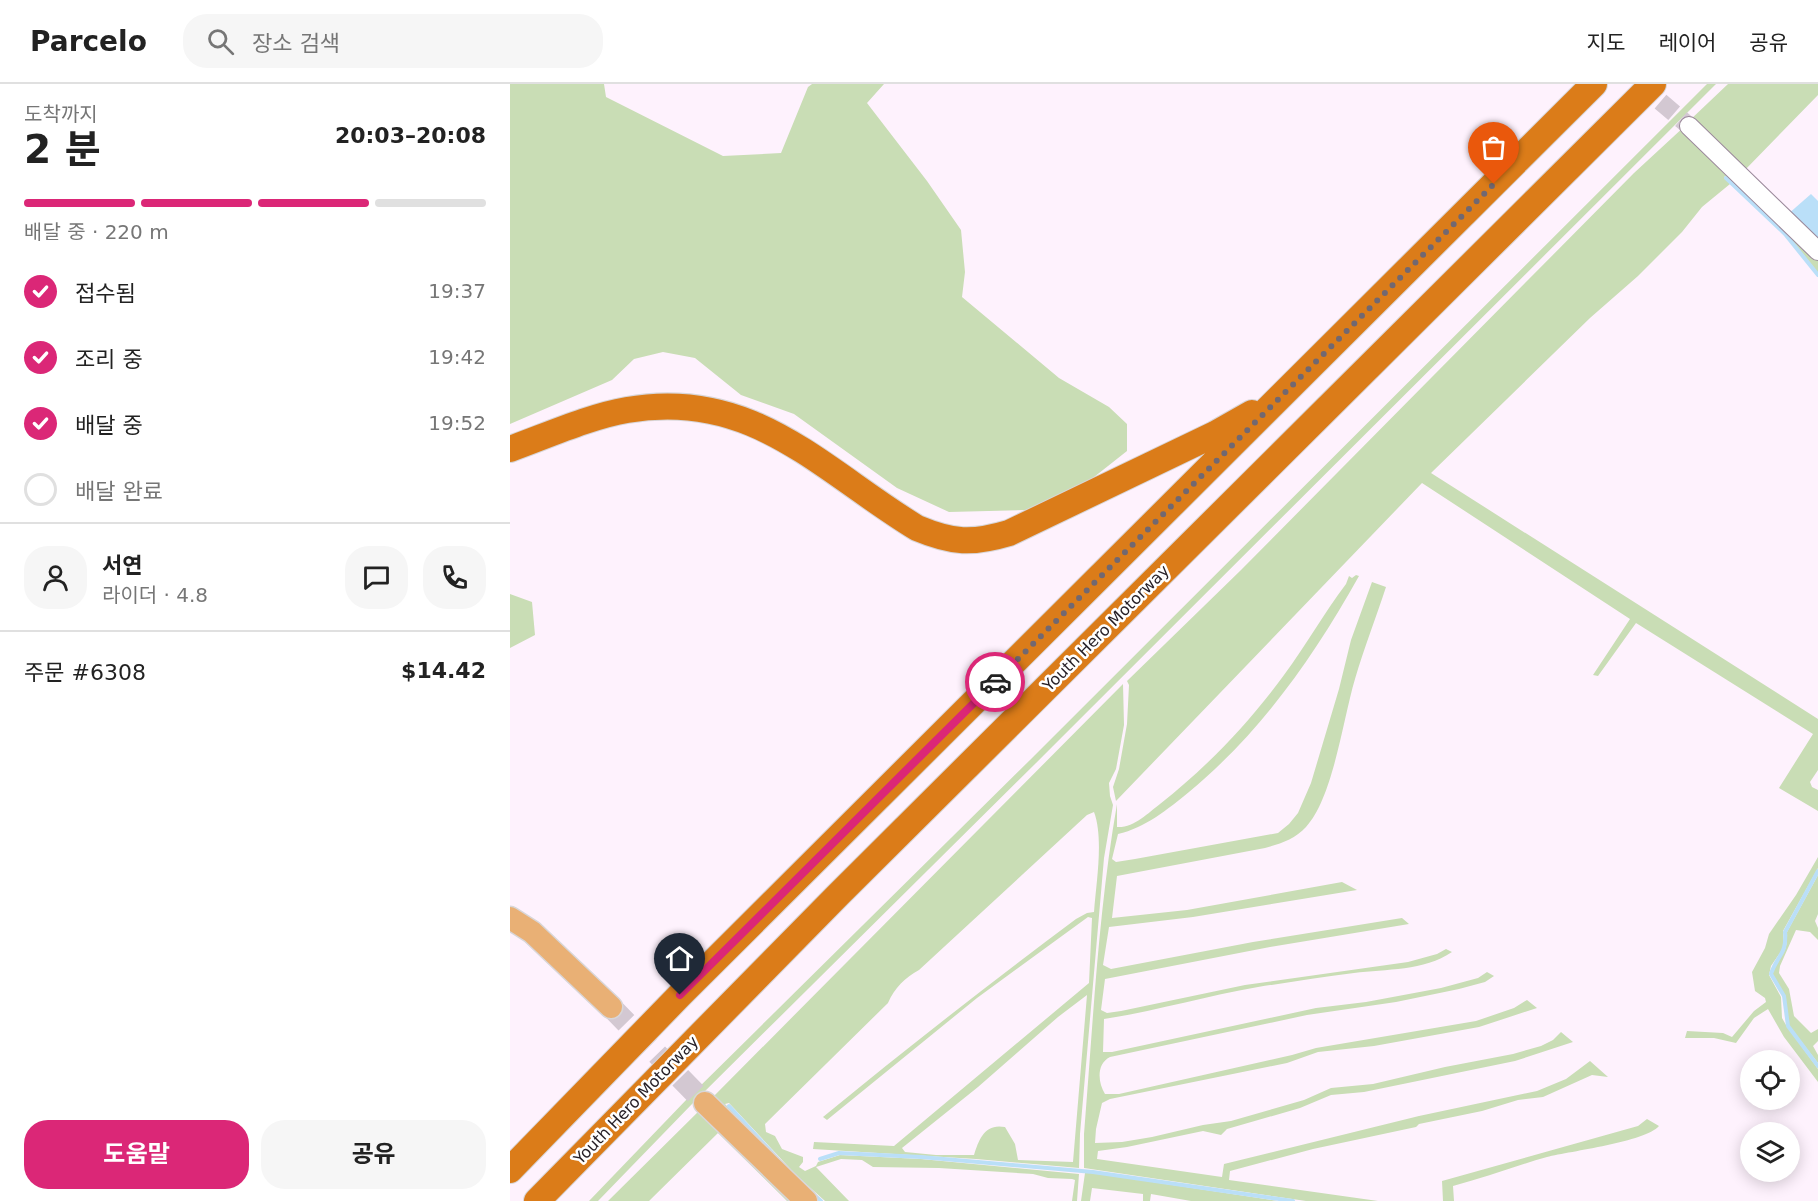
<!DOCTYPE html>
<html lang="ko">
<head>
<meta charset="utf-8">
<style>
	:root { --surface:#fff; --page:#f6f6f6; --text:#222; --muted:#767676; --line:#e0e0e0; --accent:#db2777 }
	body { margin:0; font-family:"DejaVu Sans","Noto Sans KR",sans-serif; background:var(--page); color:var(--text); height:100vh; display:flex; flex-direction:column; font-size:22px; white-space:nowrap }
	* { box-sizing:border-box; margin:0 }
	p { font-size:20px; color:var(--muted) }
	.icon { flex:none; width:33px; height:33px; fill:none; stroke:currentColor; stroke-width:2; stroke-linecap:round; stroke-linejoin:round }
	.map { position:relative; flex:1; overflow:hidden }
	.side { display:flex; flex-direction:column; background:var(--surface); width:510px }
	.side>* { flex:none }
	.buttons { position:absolute; left:1230px; top:966px; display:grid; gap:12px }
	.buttons a { display:grid; place-items:center; width:60px; height:60px; border-radius:50%; background:var(--surface); box-shadow:0 3px 15px #0003; font-size:30px }
	.pin { position:absolute; display:grid; place-items:center; width:51px; height:51px; color:#fff; margin:-62px -26px; border-radius:50% 50% 50% 0; rotate:-45deg; box-shadow:0 0 6px #0007 }
	.pin .icon { rotate:45deg }
	.courier { position:absolute; display:grid; place-items:center; width:60px; height:60px; margin:-30px; border:4px solid #db2777; border-radius:50%; background:#fff; color:#222; box-shadow:0 2px 8px #0007 }
	.overview em { font-style:normal; font-weight:700 }
	.overview div { display:flex; flex-direction:column-reverse }
	.overview { display:flex; align-items:center; justify-content:space-between; height:102px; padding:0 24px }
	h1 { font-size:39px; font-weight:700; line-height:45px }
	.bar { display:grid; grid-template-columns:repeat(4,1fr); gap:9px 6px; align-content:center; height:72px; padding:0 24px }
	.bar i { height:8px; border-radius:4px; background:var(--line) }
	.bar .current { background:var(--accent) }
	.bar p { grid-column:span 4 }
	.line { display:flex; align-items:center; gap:15px; padding:0 24px; border-top:2px solid var(--line) }
	.line div { flex:1 }
	.round { display:grid; place-items:center; flex:none; width:63px; height:63px; border-radius:24px; background:var(--page) }
	ol { padding:0 24px; list-style:none }
	li { display:flex; align-items:center; gap:18px; height:66px }
	li p { margin-inline-start:auto }
	li .icon { padding:6px; border-radius:50%; background:var(--accent); color:#fff; stroke-width:4 }
	li:last-child { color:var(--muted) }
	li i { width:33px; height:33px; border:3px solid var(--line); border-radius:50% }
	.button { display:flex; gap:12px; margin-top:auto; padding:12px 24px }
	.button a { flex:1; height:69px; border-radius:24px; background:var(--accent); color:#fff; font-size:24px; font-weight:700; line-height:69px; text-align:center }
	.button a+a { background:var(--page); color:var(--text) }
	header { display:flex; align-items:center; gap:36px; box-sizing:border-box; height:84px; padding:0 30px; background:var(--surface); border-bottom:2px solid var(--line) }
	header strong { font-size:28px }
	nav { display:flex; gap:33px; margin-inline-start:auto; font-size:21px }
	.search { width:420px; height:54px; background:var(--page); display:flex; align-items:center; gap:15px; box-sizing:border-box; padding:0 21px; border-radius:24px; color:var(--muted); font-size:22px }
	main { display:flex; flex:1; min-height:0 }
	.map>svg:first-child { display:block }
</style>
</head>
<body>
<header>
<strong>Parcelo</strong>
<div class="search"><svg class="icon" aria-label="search" viewBox="0 0 24 24"><circle cx="10" cy="10" r="6"/><path d="M15 15l6 6"/></svg>장소 검색</div>
<nav><a>지도</a><a>레이어</a><a>공유</a></nav>
</header>
<main>
<section class="side">
<div class="overview"><div><h1>2 분</h1><p>도착까지</p></div><em>20:03–20:08</em></div>
<div class="bar"><i class="current"></i><i class="current"></i><i class="current"></i><i></i><p>배달 중 · 220 m</p></div>
<ol>
<li><svg class="icon" aria-label="check" viewBox="0 0 24 24"><path d="M5 12l5 5 9-10"/></svg>접수됨<p>19:37</p></li>
<li><svg class="icon" aria-label="check" viewBox="0 0 24 24"><path d="M5 12l5 5 9-10"/></svg>조리 중<p>19:42</p></li>
<li><svg class="icon" aria-label="check" viewBox="0 0 24 24"><path d="M5 12l5 5 9-10"/></svg>배달 중<p>19:52</p></li>
<li><i></i>배달 완료</li>
</ol>
<div class="line" style="height:108px"><a class="round"><svg class="icon" aria-label="person" viewBox="0 0 24 24"><circle cx="12" cy="8" r="4"/><path d="M4 21q1-7 8-7t8 7"/></svg></a><div><b>서연</b><p>라이더 · 4.8</p></div><a class="round"><svg class="icon" aria-label="chat" viewBox="0 0 24 24"><path d="M4 5h16v11H9l-5 4z"/></svg></a><a class="round"><svg class="icon" aria-label="phone" viewBox="0 0 24 24"><path d="M5 4h4l2 5-3 2q2 4 5 5l2-3 5 2v4C11 20 4 13 5 4z"/></svg></a></div>
<div class="line" style="height:78px"><div>주문 #6308</div><b>$14.42</b></div>
<div class="button"><a>도움말</a><a>공유</a></div>
</section>
<div class="map">
<svg width="1308" height="1117" viewBox="0 0 1308 1117">
	<rect width="100%" height="100%" fill="#fef2fd"/>
	<path fill="#c9ddb5" fill-rule="evenodd" d="M 0,0 L 94,0 L 96,13 L 213,72 L 271,69 L 298,3 L 302,0 L 374,0 L 357,19 L 417,97 L 451,146 L 455,188 L 452,213 L 549,294 L 599,323 L 617,340 L 617,367 L 579,397 L 518,426 L 439,428 L 387,404 L 284,330 L 231,311 L 185,274 L 153,268 L 124,275 L 102,296 L 0,340 Z
		M 1197,0 L 1206,0 L 525,680 L 183,1019 L 88,1117 L 79,1117 L 178,1014 L 520,676 Z
		M 1218,0 L 1308,0 L 1308,11 L 1233,88 L 1179,37 Z
		M 1176,41 L 1308,171 L 1308,189 L 1276,149 L 1215,92 L 1214,94 L 1220,100 L 1192,123 L 1172,148 L 1128,192 L 1080,234 L 921,389 L 1308,635 L 1308,686 L 1300,698 L 1302,703 L 1308,706 L 1308,727 L 1269,704 L 1303,650 L 1126,539 L 1088,592 L 1083,591 L 1120,535 L 912,399 L 606,717 L 603,703 L 609,685 L 617,640 L 619,601 L 617,597 L 731,486 L 1124,89 Z
		M 846,491 L 849,492 C 803,574 751,648 679,708 C 658,725 635,744 608,750 L 602,775 L 606,778 L 625,775 L 768,749 L 779,740 L 788,729 L 801,699 L 829,605 L 841,556 L 862,498 L 876,503 C 866,534 854,564 845,595 C 833,635 823,714 796,743 C 785,755 770,760 755,764 L 607,792 L 602,834 L 677,826 L 832,798 L 847,806 L 683,833 L 599,843 L 593,881 L 601,885 L 743,858 L 892,834 L 899,840 L 760,863 L 595,895 L 591,926 L 597,929 L 611,927 L 735,901 L 898,878 L 927,870 L 936,865 L 942,868 C 914,887 876,885 844,889 C 812,893 780,898 748,903 C 696,912 646,927 594,935 L 593,968 L 602,968 L 806,924 L 856,918 L 931,904 L 968,894 L 977,888 L 984,892 L 975,898 L 949,905 L 886,918 L 797,931 L 600,973 C 586,980 588,999 595,1010 L 609,1010 L 782,971 L 806,964 L 966,937 L 1004,924 L 1017,916 L 1027,924 L 969,943 L 864,962 L 808,968 L 777,979 L 600,1015 L 592,1019 L 586,1045 L 585,1059 L 612,1058 L 642,1053 L 693,1041 L 721,1037 L 794,1016 L 821,1004 L 863,1000 L 935,983 L 1003,970 L 1031,962 L 1043,956 L 1051,948 L 1063,958 L 1005,977 L 854,1008 L 821,1011 L 790,1024 L 717,1045 L 711,1051 L 693,1047 L 617,1063 L 588,1067 L 587,1075 L 712,1093 L 714,1080 L 909,1032 L 1027,1007 L 1056,995 L 1080,977 L 1098,993 L 1082,991 L 1033,1013 L 1008,1016 L 972,1027 L 909,1040 L 906,1043 L 803,1065 L 720,1087 L 719,1096 L 868,1117 L 796,1117 L 574,1084 L 574,1050 C 583,940 588,829 607,720 L 607,743 C 624,744 638,729 650,720 C 697,683 739,639 774,591 C 796,561 814,529 836,500 L 839,492 L 842,494 Z
		M 0,510 L 22,518 L 25,551 L 0,564 Z
		M 613,600 L 614,641 L 606,685 L 599,699 L 600,712 L 603,721 L 594,774 L 570,1050 L 569,1084 L 466,1075 L 303,1065 L 304,1058 L 384,1062 L 579,899 L 582,834 L 578,833 L 467,914 L 317,1036 L 313,1033 C 396,965 480,899 566,835 L 577,829 L 584,828 C 586,799 594,755 584,728 L 577,731 L 409,886 C 395,894 385,903 378,919 L 255,1040 L 256,1048 L 265,1052 L 272,1065 L 293,1073 L 293,1078 L 289,1083 L 295,1087 L 306,1082 L 308,1078 L 330,1071 L 411,1075 L 569,1090 L 567,1117 L 562,1117 L 565,1096 L 562,1095 L 538,1094 L 523,1090 L 429,1084 L 363,1083 L 352,1076 L 331,1075 L 306,1083 L 339,1117 L 315,1117 L 286,1091 L 219,1019 L 215,1020 L 307,1117 L 303,1117 L 202,1014 ZM 577,911 L 563,1078 L 508,1076 L 505,1060 L 495,1043 C 475,1039 469,1055 464,1071 L 426,1071 L 395,1068 L 392,1064 L 468,1003 L 548,933 Z
		M 1308,773 L 1308,784 L 1273,847 L 1274,863 L 1261,882 L 1259,891 L 1271,913 L 1272,934 L 1276,941 L 1308,985 L 1308,998 L 1274,953 L 1258,925 L 1244,934 L 1226,959 L 1204,954 L 1175,954 L 1177,947 L 1213,949 L 1222,953 L 1244,927 L 1256,918 L 1255,914 L 1245,907 L 1242,888 L 1255,864 L 1259,850 L 1286,811 Z
		M 1308,791 L 1308,830 L 1305,837 L 1308,844 L 1308,856 L 1300,848 L 1286,846 L 1270,882 L 1269,889 L 1279,905 L 1284,932 L 1301,949 L 1308,945 L 1308,957 L 1303,962 L 1308,971 L 1308,979 L 1279,942 L 1275,912 L 1262,890 C 1269,871 1278,871 1277,848 Z
		M 193,1023 L 288,1117 L 277,1117 L 208,1049 L 139,1117 L 98,1117 Z
		M 1137,1035 L 1149,1042 C 1135,1058 1061,1067 1037,1073 C 1005,1082 974,1094 943,1102 L 944,1117 L 933,1117 L 932,1097 L 1128,1042 Z
		M 575,1089 L 583,1089 L 768,1117 L 681,1117 L 641,1110 L 640,1117 L 633,1117 L 633,1110 L 582,1104 L 580,1117 L 571,1117 Z"/>
	<path fill="#badff8" d="M 1301,110 L 1308,117 L 1308,161 L 1277,131 Z"/>
	<g fill="none" stroke-linecap="round" stroke-linejoin="round">
		<path stroke="#badff8" stroke-width="4" d="M 1216,94 L 1275,150 L 1308,191
			M 1308,787 L 1275,848 C 1277,871 1267,871 1261,890 L 1274,912 L 1278,942 L 1308,982
			M 219,1022 L 267,1074
			M 310,1075 L 329,1069 L 411,1073 L 583,1088 L 783,1117
			M 302,1109 L 311,1117"/>
		<path stroke="#d3c8d2" stroke-width="18" stroke-dasharray="18 9" stroke-linecap="butt" d="M 1130,0 L 1179,42"/>
		<path stroke="#d3c8d2" stroke-width="22" stroke-dasharray="22 11" stroke-linecap="butt" d="M 101,923 L 195,1019"/>
		<g stroke="#9b899b" stroke-width="20">
			<path id="minor" d="M 1179,42 L 1308,167"/>
		</g>
		<g stroke="#d8d6d8" stroke-width="25">
			<path id="major" d="M 0,834 L 22,848 L 101,923
				M 195,1019 L 296,1117"/>
		</g>
		<g stroke="#d8d6d8" stroke-width="28">
			<path id="highway" d="M 0,365 C 36,352 81,332 117,326 C 242,304 309,384 407,444 C 443,459 462,460 499,449 L 705,350 L 742,329
				M 0,1086 L 170,911 L 1084,0
				M 27,1117 L 328,811 L 1143,0"/>
		</g>
		<use href="#minor" stroke="#fff" stroke-width="18"/>
		<use href="#major" stroke="#e9b075" stroke-width="22"/>
		<use href="#highway" stroke="#db7c19" stroke-width="26"/>
	</g>
	<g fill="none" stroke-linecap="round" stroke-linejoin="round">
		<path stroke="#716871" stroke-width="6" stroke-dasharray="0 10.8" d="M 485,598 L 984,100"/>
		<path stroke="#db2777" stroke-width="8" d="M 170,911 L 485,598"/>
	</g>
	<g text-anchor="middle" dominant-baseline="central" stroke-width="5" stroke-linejoin="round" paint-order="stroke">
		<g font-size="16" fill="#251e25" stroke="#fff">
			<text transform="translate(596 544) rotate(-45)">Youth Hero Motorway</text>
			<text transform="translate(126 1016) rotate(-46)">Youth Hero Motorway</text>
		</g>
	</g>
</svg>
<div class="buttons">
<a><svg class="icon" aria-label="locate" viewBox="0 0 24 24"><circle cx="12" cy="12" r="6"/><path d="M12 2v4M12 18v4M2 12h4M18 12h4"/></svg></a>
<a><svg class="icon" aria-label="layers" viewBox="0 0 24 24"><path d="M12 4l9 5-9 5-9-5zM3 14l9 5 9-5"/></svg></a>
</div>
<div class="pin" style="left:984px;top:100px;background:#ea580c"><svg class="icon" aria-label="bag" viewBox="0 0 24 24"><path d="M5 8h14l-1 12H6zM9 8a3 3 0 0 1 6 0"/></svg></div>
<div class="pin" style="left:170px;top:911px;background:#1f2937"><svg class="icon" aria-label="home" viewBox="0 0 24 24"><path d="M3 11l9-7 9 7M6 9v11h12V9"/></svg></div>
<div class="courier" style="left:485px;top:598px"><svg class="icon" aria-label="car" viewBox="0 0 24 24"><path d="M5 17H2v-5l4-1 3-4h7l3 4 3 1v5h-3M9 17h6M6 11h13"/><circle cx="7" cy="17" r="2"/><circle cx="17" cy="17" r="2"/></svg></div>
</div>
</main>
</body>
</html>
